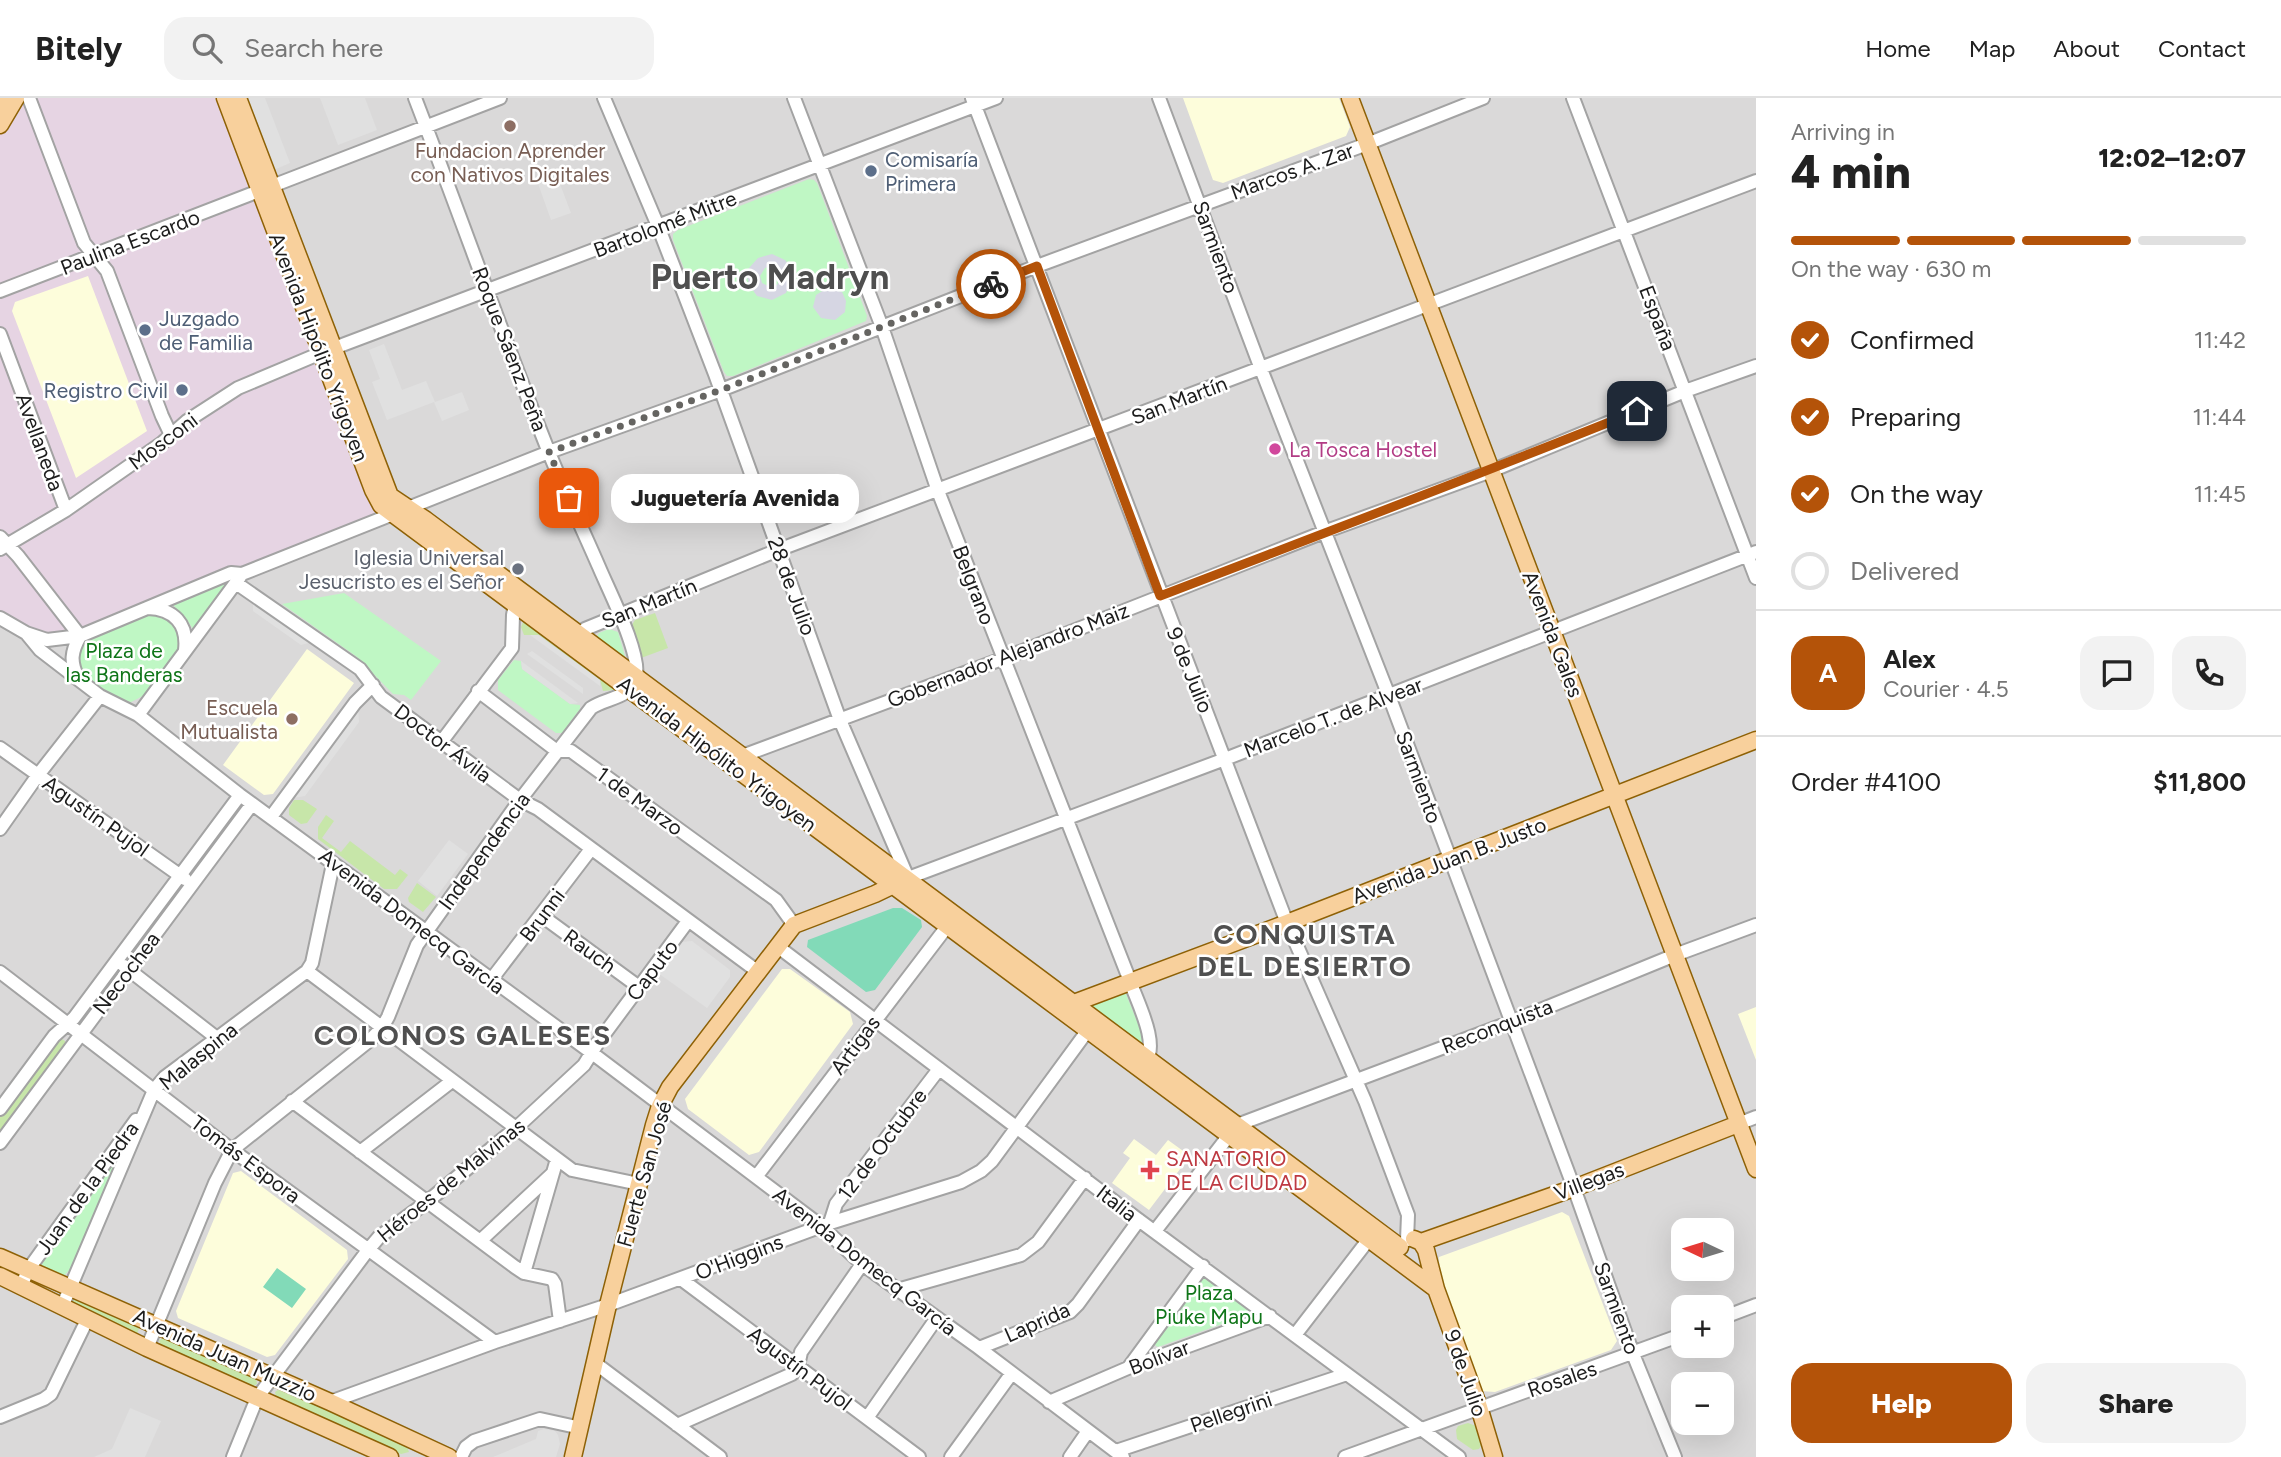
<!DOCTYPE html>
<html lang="en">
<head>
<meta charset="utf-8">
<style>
	:root { --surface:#fff; --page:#f2f2f2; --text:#222; --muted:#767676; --line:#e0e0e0; --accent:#b45309 }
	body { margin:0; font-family:Figtree,sans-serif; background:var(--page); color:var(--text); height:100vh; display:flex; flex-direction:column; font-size:26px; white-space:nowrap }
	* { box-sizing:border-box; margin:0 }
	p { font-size:23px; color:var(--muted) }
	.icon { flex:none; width:38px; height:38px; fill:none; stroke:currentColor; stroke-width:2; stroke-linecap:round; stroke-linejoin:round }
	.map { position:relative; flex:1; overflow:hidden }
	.panel { display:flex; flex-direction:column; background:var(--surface); width:525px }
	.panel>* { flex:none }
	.needle { width:46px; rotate:274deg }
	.tools { position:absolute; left:1671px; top:1120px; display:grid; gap:14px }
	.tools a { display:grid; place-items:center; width:63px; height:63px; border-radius:14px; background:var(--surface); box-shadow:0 7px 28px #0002; font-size:35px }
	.pin { position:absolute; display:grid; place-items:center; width:60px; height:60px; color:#fff; margin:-30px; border-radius:14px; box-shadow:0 4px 10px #0006 }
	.courier { position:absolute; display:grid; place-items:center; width:70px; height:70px; margin:-35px; border:5px solid #b45309; border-radius:50%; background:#fff; color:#222; box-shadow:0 2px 9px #0007 }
	.bubble { position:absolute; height:49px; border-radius:21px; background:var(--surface); box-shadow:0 7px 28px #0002; font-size:23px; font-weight:800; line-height:49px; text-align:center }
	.head em { font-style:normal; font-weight:800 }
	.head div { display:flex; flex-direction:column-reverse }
	.head { display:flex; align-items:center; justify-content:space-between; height:119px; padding:0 35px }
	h1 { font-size:46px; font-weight:800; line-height:52px }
	.bar { display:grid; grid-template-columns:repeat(4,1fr); gap:10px 7px; align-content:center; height:84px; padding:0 35px }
	.bar i { height:9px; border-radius:5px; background:var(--line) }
	.bar .current { background:var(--accent) }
	.bar p { grid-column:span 4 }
	.line { display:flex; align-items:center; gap:18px; padding:0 35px; border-top:2px solid var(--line) }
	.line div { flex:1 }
	.round { display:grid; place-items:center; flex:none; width:74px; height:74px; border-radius:21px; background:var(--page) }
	ol { padding:0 35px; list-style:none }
	li { display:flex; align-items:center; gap:21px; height:77px }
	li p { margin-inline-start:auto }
	li .icon { padding:7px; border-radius:50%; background:var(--accent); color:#fff; stroke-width:4 }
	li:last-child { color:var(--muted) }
	li i { width:38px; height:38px; border:4px solid var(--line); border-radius:50% }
	.action { display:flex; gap:14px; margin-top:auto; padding:14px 35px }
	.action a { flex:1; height:80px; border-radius:21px; background:var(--accent); color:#fff; font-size:28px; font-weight:800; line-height:80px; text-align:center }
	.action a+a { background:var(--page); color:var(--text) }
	header { display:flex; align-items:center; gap:42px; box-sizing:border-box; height:98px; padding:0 35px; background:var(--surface); border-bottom:2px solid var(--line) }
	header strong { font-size:33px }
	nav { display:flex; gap:38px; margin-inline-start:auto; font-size:24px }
	.search { width:490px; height:63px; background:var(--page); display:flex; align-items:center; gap:18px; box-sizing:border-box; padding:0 24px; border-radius:21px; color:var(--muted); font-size:26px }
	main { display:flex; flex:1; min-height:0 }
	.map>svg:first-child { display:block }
</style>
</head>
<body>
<header>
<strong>Bitely</strong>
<div class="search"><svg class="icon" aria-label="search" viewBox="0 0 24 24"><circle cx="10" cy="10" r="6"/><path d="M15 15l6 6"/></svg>Search here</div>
<nav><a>Home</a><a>Map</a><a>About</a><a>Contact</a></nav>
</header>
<main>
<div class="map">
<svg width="1756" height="1359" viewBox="0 0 1756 1359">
	<rect width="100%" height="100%" fill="#ede9e2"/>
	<path fill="#dad9d9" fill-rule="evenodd" d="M 225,0 L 1756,0 L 1756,1359 L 0,1359 L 0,520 ZM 1684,1132 L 1722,1132 L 1722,1171 L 1684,1171 ZM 1684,1209 L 1722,1209 L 1722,1248 L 1684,1248 ZM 1684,1286 L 1722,1286 L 1722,1325 L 1684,1325 Z"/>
	<path fill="#e6d4e3" d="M 16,0 L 225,0 L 394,416 L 58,542 L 0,520 L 0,27 Z"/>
	<path fill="#fdfddb" d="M 1183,0 L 1339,0 L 1350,29 L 1346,38 L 1223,85 L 1213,82 Z
		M 88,178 L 147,333 L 76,380 L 12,213 L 15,204 Z
		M 307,551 L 354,585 L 273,696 L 264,697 L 223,667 Z
		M 782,871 L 790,871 L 850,914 L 853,926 L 759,1054 L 749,1057 L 688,1011 L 685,1001 Z
		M 1756,909 L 1756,962 L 1738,916 Z
		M 1134,1041 L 1156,1057 L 1168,1042 L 1190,1058 L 1149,1112 L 1112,1085 L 1130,1060 L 1123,1055 Z
		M 241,1073 L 347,1152 L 348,1161 L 275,1257 L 267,1259 L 178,1220 L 176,1213 L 233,1075 Z
		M 1562,1114 L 1569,1118 L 1617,1243 L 1611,1252 L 1495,1294 L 1480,1293 L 1440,1185 L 1439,1159 Z"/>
	<path fill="#c7e6a9" d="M 655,515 L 668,550 L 641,560 L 630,530 L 635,522 Z
		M 524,522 L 616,591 L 615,592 L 603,593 L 600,582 L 539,537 L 524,537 L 521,529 Z
		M 294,702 L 303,702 L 317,711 L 307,725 L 301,726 L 289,717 L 289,710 Z
		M 326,717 L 334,723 L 322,740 L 341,754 L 350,743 L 395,777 L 400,771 L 408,777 L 397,791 L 384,791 L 318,741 L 318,729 Z
		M 417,785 L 436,799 L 423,814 L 409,804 L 408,800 Z
		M 62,941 L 65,943 L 65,949 L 0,1037 L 0,1019 L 56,943 Z
		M 75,1199 L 140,1228 L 137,1236 L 72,1204 Z
		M 166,1239 L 256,1280 L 257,1286 L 252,1289 L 161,1248 L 159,1242 Z
		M 281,1290 L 406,1347 L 409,1354 L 401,1356 L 276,1300 L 275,1294 Z
		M 1468,1325 L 1476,1328 L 1482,1346 L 1479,1351 L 1473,1352 L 1457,1341 L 1456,1332 L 1458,1328 Z"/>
	<path fill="#bff7c4" d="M 809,81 L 814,82 L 817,85 L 867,218 L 866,223 L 733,278 L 727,278 L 724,274 L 673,142 L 673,136 L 678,132 Z
		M 229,482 L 229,486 L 193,531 L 185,519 L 173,507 Z
		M 344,495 L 441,563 L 411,602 L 404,597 L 393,596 L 357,559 L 282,506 Z
		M 154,514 L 166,517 L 180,532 L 180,550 L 146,596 L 137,601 L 131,604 L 119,602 L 81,575 L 77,556 L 83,543 Z
		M 609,531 L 618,534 L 625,558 L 623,561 L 596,540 L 599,535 Z
		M 514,562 L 521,563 L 522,571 L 570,606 L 580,607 L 580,611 L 562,635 L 556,635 L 498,592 L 498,582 Z
		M 1123,895 L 1126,896 L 1144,941 L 1141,946 L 1091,909 L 1092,906 Z
		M 113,1064 L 116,1065 L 116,1070 L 74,1167 L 62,1180 L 42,1171 L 42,1162 Z
		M 1206,1177 L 1248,1205 L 1248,1213 L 1241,1219 L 1158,1249 L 1153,1246 L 1199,1179 Z"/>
	<path fill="#82dab8" d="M 893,810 L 902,810 L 921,822 L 922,829 L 875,892 L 866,894 L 807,849 L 808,842 Z
		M 277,1170 L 306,1191 L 292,1210 L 263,1189 Z"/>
	<path fill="#e0e0e0" d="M 250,0 L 265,0 L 290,65 L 276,71 L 267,67 L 243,3 Z
		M 320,0 L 365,0 L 377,32 L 338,47 Z
		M 555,73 L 571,115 L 551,122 L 536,80 Z
		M 384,246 L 402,292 L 426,283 L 435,304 L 462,294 L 469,312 L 442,323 L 434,304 L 387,322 L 372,284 L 380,281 L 369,252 Z
		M 253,503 L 313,544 L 301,547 L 253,513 Z
		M 530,537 L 538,537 L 600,582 L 600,588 Z
		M 532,553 L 583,590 L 583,596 L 527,556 Z
		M 521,563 L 578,605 L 570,606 L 522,571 Z
		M 358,609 L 359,624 L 305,698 L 293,700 Z
		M 449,742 L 468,756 L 437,798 L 418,783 Z
		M 692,843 L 730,872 L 730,879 L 707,910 L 658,875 L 681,844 Z
		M 130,1310 L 161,1323 L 145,1359 L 94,1359 L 112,1351 Z
		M 544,1331 L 555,1333 L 558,1337 L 560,1346 L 556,1359 L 493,1359 L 536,1341 L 538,1333 Z"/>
	<path fill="#d6d6e3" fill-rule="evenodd" d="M 772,156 L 785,162 L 789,167 L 792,181 L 786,195 L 772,202 L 757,198 L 749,187 L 747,178 L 749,170 L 758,160 ZM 771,168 L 777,172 L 780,181 L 777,187 L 770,189 L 762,185 L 760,178 L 765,170 Z
		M 827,190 L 842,194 L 846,203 L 845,214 L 835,222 L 821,220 L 813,209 L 816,197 Z"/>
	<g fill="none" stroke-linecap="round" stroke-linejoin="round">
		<g stroke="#a3a3a3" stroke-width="16">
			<path id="minor" d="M 29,0 L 84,145 L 107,173 L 162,318 L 171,337
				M 604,0 L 658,128 L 715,276 L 840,622 L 908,780 L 1225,661 L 1756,454
				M 794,0 L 882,229 L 938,393 L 1130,883 C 1137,904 1160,946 1145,965
				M 972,0 L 1287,825 L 1365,1003 L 1408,1117 L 1407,1142
				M 1159,0 L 1261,271 L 1389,598 L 1574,1090 L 1633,1256 L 1675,1359
				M 1573,0 L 1756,480
				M 0,193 C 167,130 333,64 500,0
				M 0,236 L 66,412
				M 0,439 L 18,458 L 80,538
				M 0,451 L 66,412 L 162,345 L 187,323 L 238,290 L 321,255 L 996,0
				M 236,485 L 360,571 L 381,599 L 520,702 L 538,711 L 757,873
				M 148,510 C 174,511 188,526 185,552
				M 0,520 L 26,535 L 40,552 L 79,582 L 100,598 L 138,617 L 240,697 L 592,955 L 821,1128 L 862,1166 L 979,1250 L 1123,1359
				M 26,535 L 47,542 L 80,538 L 231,475 L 242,476 L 549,354 L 721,292 L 1037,168 L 1367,46 L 1483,0
				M 575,543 L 585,531 L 778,452 L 1756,83
				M 78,580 C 70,564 71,554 80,538
				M 478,593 L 557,653 L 571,653 L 776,802 L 794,827
				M 138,617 L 240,479
				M 442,643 L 512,550 L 513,517 L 515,506 L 520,501
				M 0,650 L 185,781
				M 739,663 L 742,658 L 1002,561 L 1324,434 L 1491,373 L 1685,293 L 1756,268
				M 271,719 L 355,605 L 373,587
				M 0,731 L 38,677 L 100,598
				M 542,818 L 639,889
				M 777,848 L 1136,1120 L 1459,1359
				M 124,868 L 218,941
				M 307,873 L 572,1072 L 639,1086
				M 0,874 L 232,1052 L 495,1244
				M 491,882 L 591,751
				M 292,1003 L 515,1169 L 524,1175 L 552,1181 L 555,1186 L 560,1223
				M 0,1011 L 54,938 L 74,920 L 240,697
				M 1738,1026 L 1756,1019
				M 0,1045 L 252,706
				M 360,1054 L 452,983
				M 756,1079 L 952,822
				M 830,1125 L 836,1106 L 939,971
				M 1155,1133 L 1237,1027 L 1511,924 L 1675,857 L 1756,827
				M 480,1143 L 552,1076
				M 524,1175 L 557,1061
				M 681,1181 L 919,1359
				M 21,1189 L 28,1172 L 136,1022
				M 897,1192 L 1021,1157 L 1038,1144 L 1085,1080
				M 62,1209 L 154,992 L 165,979 L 307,873 L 312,865 L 333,766
				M 1722,1220 L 1756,1207
				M 1295,1237 L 1369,1141
				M 147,1250 L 215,1085 L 232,1052 L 370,942 L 382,930 L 388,919 L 417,847 L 520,702 L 591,610 C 607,599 631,601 636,579 C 641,555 609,493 599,469 C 582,430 564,392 548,352 C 502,236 460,117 415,0
				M 979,1250 L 1070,1214 L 1078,1206 L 1139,1122
				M 595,1265 L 720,1359
				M 1129,1269 L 1203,1168
				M 330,1304 L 495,1244 L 608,1207 L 830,1125 L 961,1084 L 981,1073 L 992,1063 L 1088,932
				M 1049,1304 L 1128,1270 L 1270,1218
				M 0,1319 L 44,1301 L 51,1296 L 87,1222
				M 867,1320 L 936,1221
				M 677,1327 L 792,1276 L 798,1268 L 801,1254 L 862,1166
				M 1116,1353 L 1347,1276
				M 233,1359 L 257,1300 L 368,1152 L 379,1139 L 427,1104 L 516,1030 L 584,967 L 597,946 L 688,823
				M 461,1359 L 466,1349 L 474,1343 L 540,1321 L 581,1330
				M 951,1359 L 1012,1275
				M 1070,1359 L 1088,1333
				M 1345,1359 L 1684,1236"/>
		</g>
		<g stroke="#8e6106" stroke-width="19">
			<path id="major" d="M 225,0 L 373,392 L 381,407 L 1436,1191
				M 238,0 L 390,398 L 426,422 L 1400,1149
				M 1350,0 L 1756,1071
				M 0,5 L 2,0
				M 0,27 L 16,0
				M 1070,910 L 1074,905 L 1287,825 L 1756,642
				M 1414,1141 L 1421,1144 L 1426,1152 L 1436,1191 L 1479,1309 L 1494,1359
				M 1421,1144 L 1574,1090 L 1738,1026
				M 0,1159 L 330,1304 L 449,1359
				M 0,1178 L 147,1250 L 390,1359
				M 573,1359 L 608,1207 L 654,1027 L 660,1008 L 670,989 L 794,827 L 875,796 L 900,784"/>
		</g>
		<use href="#minor" stroke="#fff" stroke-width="12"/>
		<use href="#major" stroke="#f8d09c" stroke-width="16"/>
	</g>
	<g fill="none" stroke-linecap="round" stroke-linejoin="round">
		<path stroke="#656461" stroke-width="7" stroke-dasharray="0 12.6" d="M 569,400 L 549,354 L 721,292 L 991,186"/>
		<path stroke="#b45309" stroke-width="9" d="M 991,186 L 1037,168 L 1160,498 C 1319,437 1479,377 1637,313"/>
	</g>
	<g fill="#8d6e63" stroke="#fff" stroke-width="2.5">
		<circle cx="510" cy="28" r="7"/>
		<circle cx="292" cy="621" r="7"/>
	</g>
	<g fill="#5c6f8a" stroke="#fff" stroke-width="2.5">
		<circle cx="871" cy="73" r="7"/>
		<circle cx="145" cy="232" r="7"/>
		<circle cx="182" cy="292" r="7"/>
	</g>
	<circle fill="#d1479c" stroke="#fff" stroke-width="2.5" cx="1275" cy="351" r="7"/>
	<circle fill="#6b7280" stroke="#fff" stroke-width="2.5" cx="518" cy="471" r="7"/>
	<path fill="#e0444e" stroke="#fff" stroke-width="2.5" d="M1146.5 1061.5h7v7h7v7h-7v7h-7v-7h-7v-7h7z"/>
	<g text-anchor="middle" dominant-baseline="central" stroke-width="5" stroke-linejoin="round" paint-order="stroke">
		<g font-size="21" fill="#785e54" stroke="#fff">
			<text x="510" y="52">Fundacion Aprender<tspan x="510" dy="24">con Nativos Digitales</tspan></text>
			<text x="278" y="609" text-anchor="end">Escuela<tspan x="278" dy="24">Mutualista</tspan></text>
		</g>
		<g font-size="21" fill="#4e5e75" stroke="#fff" text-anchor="start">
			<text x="885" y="61">Comisaría<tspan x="885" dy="24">Primera</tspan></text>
			<text x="159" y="220">Juzgado<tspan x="159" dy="24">de Familia</tspan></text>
			<text x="168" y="292" text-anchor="end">Registro Civil</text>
		</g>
		<g font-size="21" fill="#1c1c1c" stroke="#fff">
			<text transform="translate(1292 73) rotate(-20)">Marcos A. Zar</text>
			<text transform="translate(665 126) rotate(-21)">Bartolomé Mitre</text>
			<text transform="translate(130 144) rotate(-21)">Paulina Escardo</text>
			<text transform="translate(1216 149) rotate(70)">Sarmiento</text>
			<text transform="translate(1658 220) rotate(69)">España</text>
			<text transform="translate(319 249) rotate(69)">Avenida Hipólito Yrigoyen</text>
			<text transform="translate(510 251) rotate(69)">Roque Sáenz Peña</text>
			<text transform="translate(1179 302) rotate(-21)">San Martín</text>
			<text transform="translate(163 343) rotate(-37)">Mosconi</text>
			<text transform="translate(40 344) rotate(70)">Avellaneda</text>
			<text transform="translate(974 487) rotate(69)">Belgrano</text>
			<text transform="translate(792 488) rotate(70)">28 de Julio</text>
			<text transform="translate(649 505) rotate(-22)">San Martín</text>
			<text transform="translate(1553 536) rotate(69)">Avenida Gales</text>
			<text transform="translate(1008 557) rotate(-21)">Gobernador Alejandro Maiz</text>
			<text transform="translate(1190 572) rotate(68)">9 de Julio</text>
			<text transform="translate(1333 619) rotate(-21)">Marcelo T. de Alvear</text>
			<text transform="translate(443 645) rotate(37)">Doctor Ávila</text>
			<text transform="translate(717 656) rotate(37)">Avenida Hipólito Yrigoyen</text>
			<text transform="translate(1419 679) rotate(70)">Sarmiento</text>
			<text transform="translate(640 703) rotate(36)">1 de Marzo</text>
			<text transform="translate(96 718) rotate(35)">Agustín Pujol</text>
			<text transform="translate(484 753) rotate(-54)">Independencia</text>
			<text transform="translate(1449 762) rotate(-21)">Avenida Juan B. Justo</text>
			<text transform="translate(542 817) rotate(-53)">Brunni</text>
			<text transform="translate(412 823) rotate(37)">Avenida Domecq García</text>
			<text transform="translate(590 853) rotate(36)">Rauch</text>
			<text transform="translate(652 872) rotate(-53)">Caputo</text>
			<text transform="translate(126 875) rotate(-53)">Necochea</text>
			<text transform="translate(1497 928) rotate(-21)">Reconquista</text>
			<text transform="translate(855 947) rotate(-53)">Artigas</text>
			<text transform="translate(198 958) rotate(-39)">Malaspina</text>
			<text transform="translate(882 1046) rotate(-53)">12 de Octubre</text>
			<text transform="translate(246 1061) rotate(37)">Tomás Espora</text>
			<text transform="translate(644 1076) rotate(-74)">Fuerte San José</text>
			<text transform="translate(451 1082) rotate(-39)">Héroes de Malvinas</text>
			<text transform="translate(1589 1083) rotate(-21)">Villegas</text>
			<text transform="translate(87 1090) rotate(-54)">Juan de la Piedra</text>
			<text transform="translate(1117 1105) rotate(38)">Italia</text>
			<text transform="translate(739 1159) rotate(-21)">O'Higgins</text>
			<text transform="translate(865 1163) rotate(38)">Avenida Domecq García</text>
			<text transform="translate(1617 1210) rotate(70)">Sarmiento</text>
			<text transform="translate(1037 1224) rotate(-24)">Laprida</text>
			<text transform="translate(225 1257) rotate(24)">Avenida Juan Muzzio</text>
			<text transform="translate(1159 1259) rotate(-21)">Bolívar</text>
			<text transform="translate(800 1270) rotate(37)">Agustín Pujol</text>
			<text transform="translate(1466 1275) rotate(71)">9 de Julio</text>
			<text transform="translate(1562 1281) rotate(-19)">Rosales</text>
			<text transform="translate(1231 1314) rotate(-19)">Pellegrini</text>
		</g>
		<g font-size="21" fill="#b23c85" stroke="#fff" text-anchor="start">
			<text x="1289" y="351">La Tosca Hostel</text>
		</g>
		<g font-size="21" fill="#5b616d" stroke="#fff" text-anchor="end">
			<text x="504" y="459">Iglesia Universal<tspan x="504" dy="24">Jesucristo es el Señor</tspan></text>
		</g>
		<g font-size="21" fill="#0f7518" stroke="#fff">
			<text x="124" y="552">Plaza de<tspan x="124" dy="24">las Banderas</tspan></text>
			<text x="1209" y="1194">Plaza<tspan x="1209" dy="24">Piuke Mapu</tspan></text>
		</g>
		<g font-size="21" fill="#be3a42" stroke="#fff" text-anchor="start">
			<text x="1166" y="1060">SANATORIO<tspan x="1166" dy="24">DE LA CIUDAD</tspan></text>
		</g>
		<g font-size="28" font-weight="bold" letter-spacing="2" fill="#4f4f4f" stroke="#fff">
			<text x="1305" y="836">CONQUISTA<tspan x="1305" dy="32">DEL DESIERTO</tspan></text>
			<text x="463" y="937">COLONOS GALESES</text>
		</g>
		<g font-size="35" font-weight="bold" fill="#4f4f4f" stroke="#fff">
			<text x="770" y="179">Puerto Madryn</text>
		</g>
	</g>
</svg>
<div class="tools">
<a><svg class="needle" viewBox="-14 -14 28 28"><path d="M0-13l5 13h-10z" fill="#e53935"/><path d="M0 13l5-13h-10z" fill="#767676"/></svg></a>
<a>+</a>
<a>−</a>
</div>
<div class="pin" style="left:569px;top:400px;background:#ea580c"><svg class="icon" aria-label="bag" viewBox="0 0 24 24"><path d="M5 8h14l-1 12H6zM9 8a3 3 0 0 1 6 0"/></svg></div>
<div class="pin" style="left:1637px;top:313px;background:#1f2937"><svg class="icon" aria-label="home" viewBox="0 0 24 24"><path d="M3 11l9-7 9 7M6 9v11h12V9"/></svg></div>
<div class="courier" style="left:991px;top:186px"><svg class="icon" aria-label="bike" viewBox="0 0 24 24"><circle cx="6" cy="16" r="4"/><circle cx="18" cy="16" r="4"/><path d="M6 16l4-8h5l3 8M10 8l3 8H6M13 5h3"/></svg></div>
<div class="bubble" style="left:611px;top:376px;width:248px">Juguetería Avenida</div>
</div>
<section class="panel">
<div class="head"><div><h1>4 min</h1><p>Arriving in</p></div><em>12:02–12:07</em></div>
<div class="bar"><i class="current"></i><i class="current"></i><i class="current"></i><i></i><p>On the way · 630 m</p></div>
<ol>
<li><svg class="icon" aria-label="check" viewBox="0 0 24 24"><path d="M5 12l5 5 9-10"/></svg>Confirmed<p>11:42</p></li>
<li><svg class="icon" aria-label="check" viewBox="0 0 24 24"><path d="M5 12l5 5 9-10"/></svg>Preparing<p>11:44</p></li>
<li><svg class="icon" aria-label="check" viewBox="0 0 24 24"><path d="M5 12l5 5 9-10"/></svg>On the way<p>11:45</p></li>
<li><i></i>Delivered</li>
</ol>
<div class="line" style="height:126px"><b class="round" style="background:var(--accent);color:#fff">A</b><div><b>Alex</b><p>Courier · 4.5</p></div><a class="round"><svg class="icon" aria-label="chat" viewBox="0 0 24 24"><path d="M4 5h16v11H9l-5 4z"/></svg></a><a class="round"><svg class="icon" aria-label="phone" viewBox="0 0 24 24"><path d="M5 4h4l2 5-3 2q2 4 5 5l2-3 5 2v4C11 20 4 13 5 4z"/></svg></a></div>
<div class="line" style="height:91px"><div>Order #4100</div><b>$11,800</b></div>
<div class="action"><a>Help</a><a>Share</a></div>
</section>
</main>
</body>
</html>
